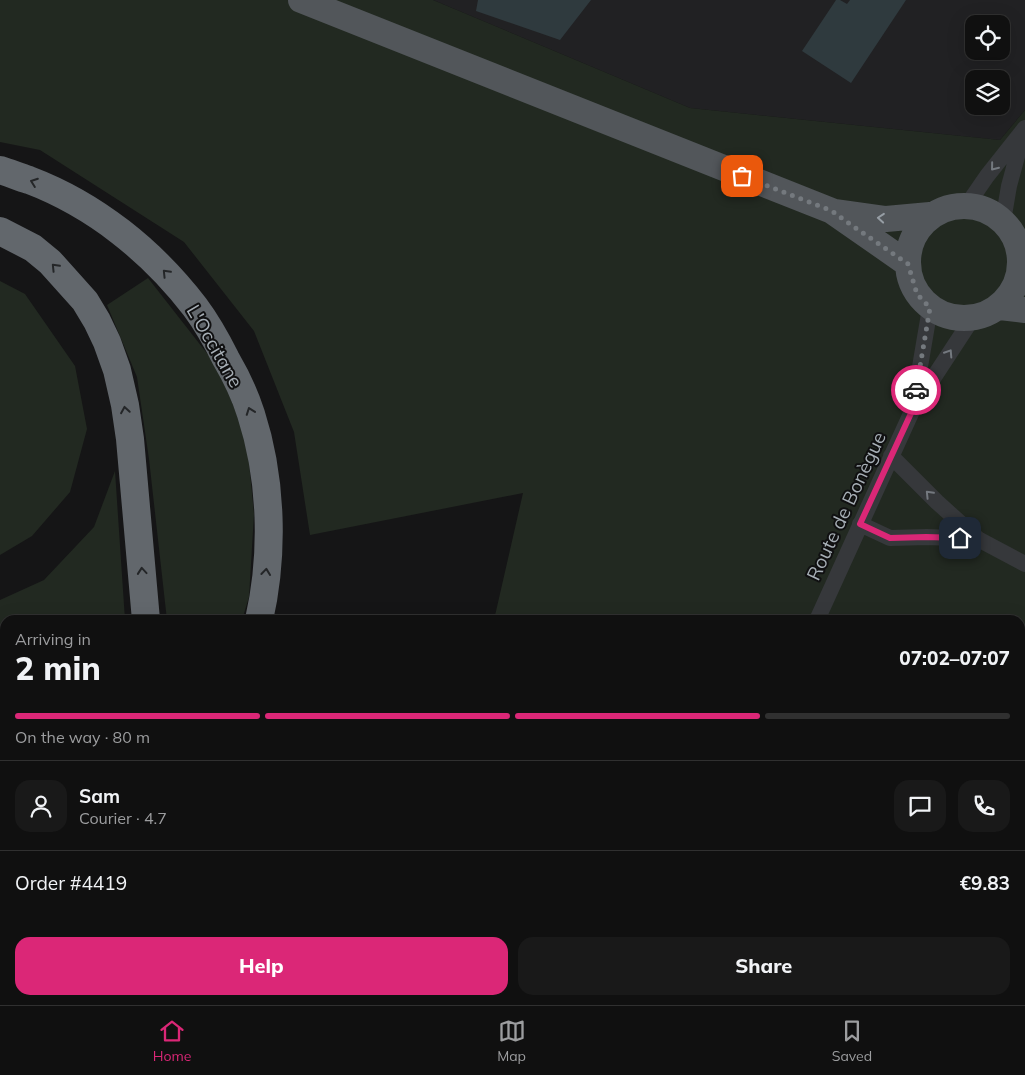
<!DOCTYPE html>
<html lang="en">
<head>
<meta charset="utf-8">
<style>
	:root { --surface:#101010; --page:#191919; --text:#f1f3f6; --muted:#9c9d9f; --line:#303030; --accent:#db2777 }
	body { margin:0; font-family:Mulish,sans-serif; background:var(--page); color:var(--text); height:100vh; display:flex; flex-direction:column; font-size:19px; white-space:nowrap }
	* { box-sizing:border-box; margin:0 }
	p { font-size:16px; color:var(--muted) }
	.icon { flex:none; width:28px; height:28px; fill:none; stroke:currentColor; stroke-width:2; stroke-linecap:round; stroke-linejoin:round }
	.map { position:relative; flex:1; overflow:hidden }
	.drawer { position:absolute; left:0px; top:615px; width:1025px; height:390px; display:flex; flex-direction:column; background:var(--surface); border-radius:15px 15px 0 0; box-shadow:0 5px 20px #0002,0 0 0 1px var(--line) }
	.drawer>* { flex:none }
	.buttons { position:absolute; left:965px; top:15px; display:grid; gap:10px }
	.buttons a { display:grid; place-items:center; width:45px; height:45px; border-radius:10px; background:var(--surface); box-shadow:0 5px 20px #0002,0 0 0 1px var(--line); font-size:25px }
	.pin { position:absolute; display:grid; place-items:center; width:42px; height:42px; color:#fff; margin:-21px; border-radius:10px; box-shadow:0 2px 8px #0006 }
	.courier { position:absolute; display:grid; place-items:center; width:50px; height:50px; margin:-25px; border:4px solid #db2777; border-radius:50%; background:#fff; color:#222; box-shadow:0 1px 6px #0007 }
	.head em { font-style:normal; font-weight:800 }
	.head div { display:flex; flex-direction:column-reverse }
	.head { display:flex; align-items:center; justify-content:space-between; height:85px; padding:0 15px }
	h1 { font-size:32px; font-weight:800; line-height:38px }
	.bar { display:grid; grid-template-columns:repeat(4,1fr); gap:8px 5px; align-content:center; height:60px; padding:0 15px }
	.bar i { height:6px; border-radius:4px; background:var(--line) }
	.bar .current { background:var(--accent) }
	.bar p { grid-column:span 4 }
	.line { display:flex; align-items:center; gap:12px; padding:0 15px; border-top:1px solid var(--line) }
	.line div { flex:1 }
	.round { display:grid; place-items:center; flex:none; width:52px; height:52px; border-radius:15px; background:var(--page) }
	.cta { display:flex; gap:10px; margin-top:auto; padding:10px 15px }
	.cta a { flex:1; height:58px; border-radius:15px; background:var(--accent); color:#fff; font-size:20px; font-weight:800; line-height:58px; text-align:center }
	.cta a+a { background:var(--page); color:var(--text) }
	.dock { display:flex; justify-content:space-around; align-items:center; height:70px; border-top:1px solid var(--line); background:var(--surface); font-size:14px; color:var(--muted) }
	.dock a { display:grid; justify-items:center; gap:2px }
	.dock .current { color:var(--accent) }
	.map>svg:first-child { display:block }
</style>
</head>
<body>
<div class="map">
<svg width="1025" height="1005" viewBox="0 0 1025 1005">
	<rect width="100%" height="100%" fill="#151516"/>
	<path fill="#212123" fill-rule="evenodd" d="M 433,0 L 1025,0 L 1025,110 L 1000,140 L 690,108 ZM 974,24 L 1001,24 L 1001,51 L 974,51 ZM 974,79 L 1001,79 L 1001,106 L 974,106 Z"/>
	<path fill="#222921" d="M 0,0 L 433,0 L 690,108 L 1000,140 L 1025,110 L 1025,1005 L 289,1005 L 285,1000 L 1020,1000 L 1020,620 L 494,620 L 523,493 L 310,535 L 294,432 L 254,331 L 184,242 L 40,150 L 0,142 Z
		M 148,278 L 220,370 L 247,442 L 254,514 L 249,597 L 242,620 L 167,620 L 149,459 L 137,377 L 107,305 Z
		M 0,281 L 25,294 L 75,366 L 87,429 L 70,492 L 32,536 L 0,555 Z
		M 115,471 L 125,620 L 5,620 L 5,777 L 0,772 L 0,600 L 44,580 L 94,527 Z
		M 2,916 L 5,918 L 5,1000 L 101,1000 L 107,1005 L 0,1005 L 0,917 Z"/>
	<path fill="#2f3a3e" d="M 478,0 L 591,0 L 560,40 L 476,11 Z
		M 836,0 L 840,0 L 847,4 L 850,0 L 906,0 L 851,83 L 802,51 Z"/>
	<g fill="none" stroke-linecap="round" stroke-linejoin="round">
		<path stroke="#36383b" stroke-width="16" d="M 967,205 L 987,176 L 1025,128
			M 1003,221 L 1009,186 L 1022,138
			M 914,402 L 930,308
			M 891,456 L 937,502 L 978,539 L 1025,564
			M 860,524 L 890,538 L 927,537 L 978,539
			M 817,620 L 913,409 L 972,319
			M 510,1005 L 514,1000"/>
		<path stroke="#52565a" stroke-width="26" d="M 301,0 L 832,211 L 908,264
			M908 262a56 56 0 1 1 112 0a56 56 0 1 1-112 0Z
			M 836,212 L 886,219 L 930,215
			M 1000,307 L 1025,310"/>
		<path stroke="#62676c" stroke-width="28" d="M 0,170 C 10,173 19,177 29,180 C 95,205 152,251 195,307 C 207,323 217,341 226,359 C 236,376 245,395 251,414 C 272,479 274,554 259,620
			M 0,231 L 33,248 L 50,262 L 85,301 L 97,321 L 107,342 L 117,370 L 125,405 L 130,439 L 146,620
			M 0,801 L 5,806
			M 0,845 L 5,849
			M 0,881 L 5,886
			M 136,1000 L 142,1005
			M 164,1000 L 169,1005
			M 210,1000 L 215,1005
			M 270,1000 L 273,1005"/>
	</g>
	<defs><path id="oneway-chevron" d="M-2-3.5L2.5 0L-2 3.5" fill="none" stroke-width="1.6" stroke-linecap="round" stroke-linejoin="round" transform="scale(1.25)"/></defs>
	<g stroke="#74797f">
		<use href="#oneway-chevron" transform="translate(994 167) rotate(129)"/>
		<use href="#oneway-chevron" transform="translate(949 353) rotate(-57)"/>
		<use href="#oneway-chevron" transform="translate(929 494) rotate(-134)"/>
	</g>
	<g stroke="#242628">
		<use href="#oneway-chevron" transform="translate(34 182) rotate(-160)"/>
		<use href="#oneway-chevron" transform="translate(55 267) rotate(-134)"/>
		<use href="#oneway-chevron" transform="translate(166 273) rotate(-134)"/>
		<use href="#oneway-chevron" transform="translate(125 410) rotate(-99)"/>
		<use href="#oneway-chevron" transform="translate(250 411) rotate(-110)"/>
		<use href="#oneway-chevron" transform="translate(142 571) rotate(-95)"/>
		<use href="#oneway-chevron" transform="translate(266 572) rotate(-84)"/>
	</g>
	<use stroke="#969da4" href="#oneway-chevron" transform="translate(881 218) rotate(-175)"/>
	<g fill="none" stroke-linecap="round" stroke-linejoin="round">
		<path stroke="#74797e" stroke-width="5" stroke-dasharray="0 9" d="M 742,176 L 832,211 L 847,222 L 908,264 L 917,294 L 930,308 L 916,390"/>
		<path stroke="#db2777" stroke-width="6" d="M 916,390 L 913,409 L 860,524 L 890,538 L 926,537 L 960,538"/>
	</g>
	<g text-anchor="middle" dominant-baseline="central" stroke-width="4" stroke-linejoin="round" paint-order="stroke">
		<g font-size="19" fill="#a7afb6" stroke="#101011">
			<text transform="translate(215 346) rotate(60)">L'Occitane</text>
			<text transform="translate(846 506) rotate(-65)">Route de Bonègue</text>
		</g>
	</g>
</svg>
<div class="buttons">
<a><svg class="icon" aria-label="locate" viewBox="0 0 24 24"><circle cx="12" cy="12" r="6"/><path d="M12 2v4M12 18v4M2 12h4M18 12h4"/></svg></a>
<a><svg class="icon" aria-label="layers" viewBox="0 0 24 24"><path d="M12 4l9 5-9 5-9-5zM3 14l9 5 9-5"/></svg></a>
</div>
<div class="pin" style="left:742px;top:176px;background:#ea580c"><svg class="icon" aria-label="bag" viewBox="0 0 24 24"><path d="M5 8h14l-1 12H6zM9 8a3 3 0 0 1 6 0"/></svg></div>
<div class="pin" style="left:960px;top:538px;background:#1f2937"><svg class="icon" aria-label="home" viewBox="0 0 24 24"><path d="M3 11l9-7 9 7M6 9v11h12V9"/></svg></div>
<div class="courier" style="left:916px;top:390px"><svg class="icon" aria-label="car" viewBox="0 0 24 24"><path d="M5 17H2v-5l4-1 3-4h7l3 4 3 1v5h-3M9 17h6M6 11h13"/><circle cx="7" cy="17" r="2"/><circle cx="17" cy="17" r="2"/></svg></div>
<section class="drawer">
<div class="head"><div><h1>2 min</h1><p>Arriving in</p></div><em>07:02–07:07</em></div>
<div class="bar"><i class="current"></i><i class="current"></i><i class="current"></i><i></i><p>On the way · 80 m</p></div>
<div class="line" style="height:90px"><a class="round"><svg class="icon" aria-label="person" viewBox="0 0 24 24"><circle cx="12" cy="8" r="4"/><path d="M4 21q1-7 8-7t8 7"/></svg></a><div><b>Sam</b><p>Courier · 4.7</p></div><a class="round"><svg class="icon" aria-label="chat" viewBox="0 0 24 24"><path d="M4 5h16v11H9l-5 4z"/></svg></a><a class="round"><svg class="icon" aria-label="phone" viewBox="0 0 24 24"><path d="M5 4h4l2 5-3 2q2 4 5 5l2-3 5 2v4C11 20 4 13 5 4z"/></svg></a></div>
<div class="line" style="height:65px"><div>Order #4419</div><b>€9.83</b></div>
<div class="cta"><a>Help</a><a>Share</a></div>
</section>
</div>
<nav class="dock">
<a class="current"><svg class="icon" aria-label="home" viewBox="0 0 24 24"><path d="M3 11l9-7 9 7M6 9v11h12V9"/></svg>Home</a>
<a><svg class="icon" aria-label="map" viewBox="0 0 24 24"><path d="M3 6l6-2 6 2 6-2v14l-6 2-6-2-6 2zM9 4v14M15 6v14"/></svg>Map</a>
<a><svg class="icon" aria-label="saved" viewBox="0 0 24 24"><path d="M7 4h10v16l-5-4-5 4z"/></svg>Saved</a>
</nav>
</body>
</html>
